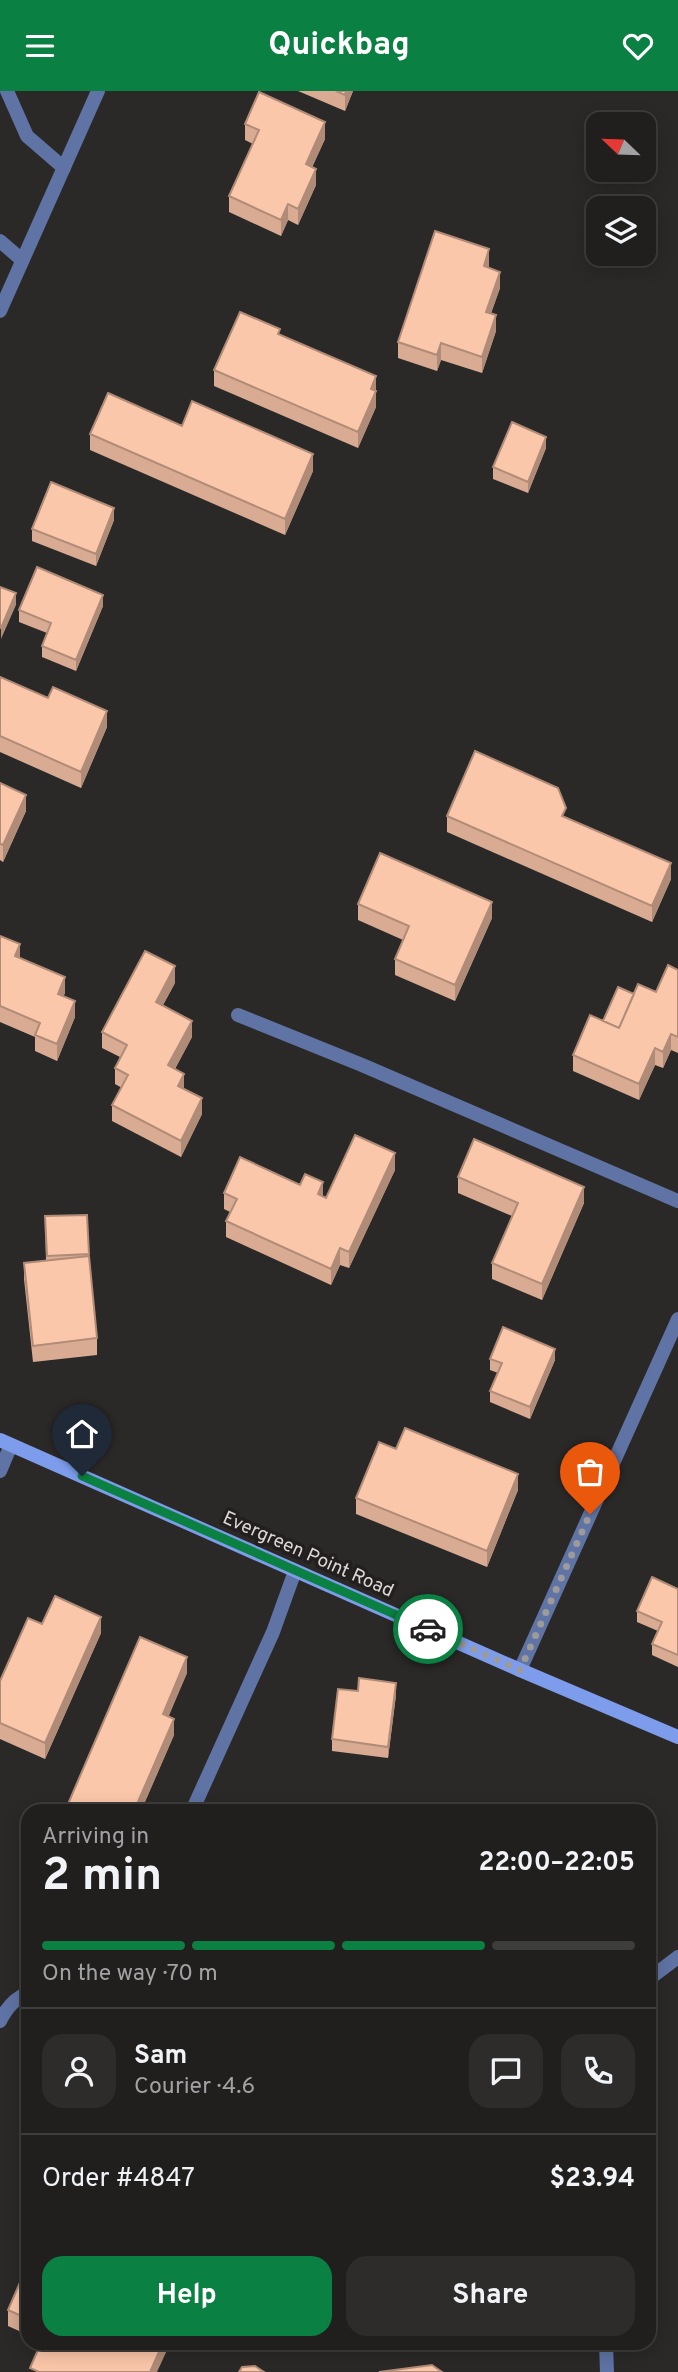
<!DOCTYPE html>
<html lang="en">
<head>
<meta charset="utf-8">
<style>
	:root { --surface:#201f1e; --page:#2d2c2b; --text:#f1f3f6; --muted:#a2a2a4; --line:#3d3d3c; --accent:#0b8043 }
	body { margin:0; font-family:Overpass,sans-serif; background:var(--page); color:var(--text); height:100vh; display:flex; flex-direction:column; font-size:26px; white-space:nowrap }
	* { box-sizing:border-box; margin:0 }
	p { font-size:23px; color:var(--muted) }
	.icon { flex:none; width:38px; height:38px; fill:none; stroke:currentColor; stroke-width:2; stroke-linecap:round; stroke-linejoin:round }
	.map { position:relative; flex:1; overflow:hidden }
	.panel { position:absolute; left:21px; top:1713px; width:635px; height:546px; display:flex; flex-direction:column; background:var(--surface); border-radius:21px; box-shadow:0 4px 18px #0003,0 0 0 2px var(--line) }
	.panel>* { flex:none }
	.needle { width:46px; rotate:293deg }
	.buttons { position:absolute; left:586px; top:21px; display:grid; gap:14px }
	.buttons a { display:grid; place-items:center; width:70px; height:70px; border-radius:14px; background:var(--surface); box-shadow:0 4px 18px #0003,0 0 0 2px var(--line); font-size:35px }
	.pin { position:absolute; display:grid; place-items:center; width:60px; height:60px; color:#fff; margin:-72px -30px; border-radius:50% 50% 50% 0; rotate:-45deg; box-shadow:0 0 7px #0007 }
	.pin .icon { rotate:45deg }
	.courier { position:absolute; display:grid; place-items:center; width:70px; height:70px; margin:-35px; border:5px solid #0b8043; border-radius:50%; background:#fff; color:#222; box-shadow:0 2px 9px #0007 }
	.headline em { font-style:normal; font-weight:700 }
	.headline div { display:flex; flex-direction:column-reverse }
	.headline { display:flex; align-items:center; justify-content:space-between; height:119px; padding:0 21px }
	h1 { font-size:46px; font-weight:700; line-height:52px }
	.bar { display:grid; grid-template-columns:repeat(4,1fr); gap:10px 7px; align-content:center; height:84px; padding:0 21px }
	.bar i { height:9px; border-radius:5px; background:var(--line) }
	.bar .on { background:var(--accent) }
	.bar p { grid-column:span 4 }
	.line { display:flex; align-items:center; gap:18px; padding:0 21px; border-top:2px solid var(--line) }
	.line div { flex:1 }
	.round { display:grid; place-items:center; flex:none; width:74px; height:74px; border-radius:21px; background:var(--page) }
	.button { display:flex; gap:14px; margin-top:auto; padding:14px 21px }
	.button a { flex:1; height:80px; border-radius:21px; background:var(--accent); color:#fff; font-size:28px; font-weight:700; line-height:80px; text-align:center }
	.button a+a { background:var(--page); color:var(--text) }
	header { display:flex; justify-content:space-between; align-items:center; height:91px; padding:0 21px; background:var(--accent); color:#fff; font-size:32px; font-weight:700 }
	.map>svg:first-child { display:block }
</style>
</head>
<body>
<header><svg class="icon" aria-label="menu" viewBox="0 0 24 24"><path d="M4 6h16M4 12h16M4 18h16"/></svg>Quickbag<svg class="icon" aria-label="heart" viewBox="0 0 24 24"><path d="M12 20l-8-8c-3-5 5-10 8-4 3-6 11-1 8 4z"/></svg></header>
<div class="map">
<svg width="678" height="2281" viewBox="0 0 678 2281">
	<rect width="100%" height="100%" fill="#2b2928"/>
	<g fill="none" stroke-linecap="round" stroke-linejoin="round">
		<path stroke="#5f73a4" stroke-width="14" d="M 7,0 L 27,45 L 64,77
			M 0,150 L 22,169
			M 238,924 L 362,974 L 678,1110
			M 0,1380 L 11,1354
			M 192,1720 L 273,1541 L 295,1480
			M 649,1888 L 678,1866
			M 0,1930 C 6,1918 15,1907 28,1902
			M 606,2252 L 607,2281"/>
		<path stroke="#5f73a4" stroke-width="14" d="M 0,220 L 98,0
			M 520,1579 L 678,1228"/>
		<path stroke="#7d9ceb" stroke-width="14" d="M 0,1349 L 520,1579 L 678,1646"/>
	</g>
	<path fill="#d8ab92" d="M 298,0 L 353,0 L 345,20 Z
		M 245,33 L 325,48 L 312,76 L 316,94 L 298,134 L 288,129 L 281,145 L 229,121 L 229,105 L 253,53 L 245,49 Z
		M 489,175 L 489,177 L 500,197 L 491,222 L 496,240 L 482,282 L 441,269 L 437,280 L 398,267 L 398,251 Z
		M 280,244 L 376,285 L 376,316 L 358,357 L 214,295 L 214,279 Z
		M 182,335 L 313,380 L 285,444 L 90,359 L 90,343 Z
		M 546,357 L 528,402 L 493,388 L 493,376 Z
		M 114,429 L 96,475 L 32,450 L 32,438 Z
		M 103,515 L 76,580 L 42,566 L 42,555 L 47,542 L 19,531 L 19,519 Z
		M 0,586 L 107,636 L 81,697 L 0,661 Z
		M 0,692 L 26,720 L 3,771 L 0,769 Z
		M 447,725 L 566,726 L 671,788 L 652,831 L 447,741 Z
		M 358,813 L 492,827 L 455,910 L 395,884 L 395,868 L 403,849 L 358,829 Z
		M 0,845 L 20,867 L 65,902 L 63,905 L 75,926 L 57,970 L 35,960 L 35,946 L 0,931 Z
		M 678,879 L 678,962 L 671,959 L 663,977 L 655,974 L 639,1009 L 573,980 L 573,964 L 603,930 L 634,903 L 656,901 Z
		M 175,892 L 163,914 L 192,946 L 175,978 L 184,998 L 202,1023 L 181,1066 L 112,1030 L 112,1014 L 122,997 L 115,993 L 115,977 L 120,966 L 102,957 L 102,941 Z
		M 395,1079 L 349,1177 L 340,1174 L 331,1194 L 226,1146 L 226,1130 L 230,1121 L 224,1118 L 224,1102 L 323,1106 L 326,1107 Z
		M 458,1086 L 584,1112 L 542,1209 L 492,1188 L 492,1172 L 512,1125 L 458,1102 Z
		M 87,1124 L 89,1167 L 97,1247 L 97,1264 L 33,1271 L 24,1188 L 24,1172 L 46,1170 L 45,1125 Z
		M 490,1268 L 555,1269 L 530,1328 L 490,1311 L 490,1300 L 498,1282 L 490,1279 Z
		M 518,1399 L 487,1476 L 356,1423 L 356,1407 Z
		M 678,1498 L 678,1576 L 652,1564 L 652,1553 L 658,1540 L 637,1531 L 637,1520 Z
		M 42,1533 L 101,1542 L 45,1668 L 0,1648 L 0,1590 Z
		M 187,1582 L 168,1625 L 174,1644 L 141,1720 L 68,1720 L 68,1713 Z
		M 358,1600 L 396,1604 L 388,1667 L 332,1660 L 332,1648 Z
		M 28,2173 L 28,2244 L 8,2235 L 8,2219 Z"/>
	<path fill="#b08b77" d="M 346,0 L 353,0 L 345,20 L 345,4 Z
		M 325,31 L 325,48 L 306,90 L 306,73 Z
		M 316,78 L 316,94 L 298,134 L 298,118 Z
		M 288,113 L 288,129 L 281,145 L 281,129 Z
		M 489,158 L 489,175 L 484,191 L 484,175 Z
		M 500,181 L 500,197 L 486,237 L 486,221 Z
		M 496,224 L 496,240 L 482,282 L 482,266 Z
		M 441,252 L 441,269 L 437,280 L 437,264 Z
		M 376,285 L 376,316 L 358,357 L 358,341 L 371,298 Z
		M 546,346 L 546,357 L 528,402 L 528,391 Z
		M 313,363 L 313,380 L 285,444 L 285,428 Z
		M 114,417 L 114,429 L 96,475 L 96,463 Z
		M 16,502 L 16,514 L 1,548 L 1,537 Z
		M 103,504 L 103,515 L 76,580 L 76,569 Z
		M 107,620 L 107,636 L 81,697 L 81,681 Z
		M 26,704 L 26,720 L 3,771 L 3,754 Z
		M 671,772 L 671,788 L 652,831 L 652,815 Z
		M 492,811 L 492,827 L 455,910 L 455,894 Z
		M 20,853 L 20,869 L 15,865 Z
		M 175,875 L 175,892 L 156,927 L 156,911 Z
		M 65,886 L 65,902 L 58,919 L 58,903 Z
		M 75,910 L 75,926 L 57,970 L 57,953 Z
		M 192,930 L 192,946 L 168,990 L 168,974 Z
		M 671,943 L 671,959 L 663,977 L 663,961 Z
		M 655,957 L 655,974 L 639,1009 L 639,993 Z
		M 184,983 L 184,999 L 178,995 Z
		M 202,1007 L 202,1023 L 181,1066 L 181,1050 Z
		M 395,1062 L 395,1079 L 349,1177 L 349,1161 Z
		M 323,1091 L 323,1107 L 318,1103 Z
		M 584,1096 L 584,1112 L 542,1209 L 542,1193 Z
		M 340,1157 L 340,1174 L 331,1194 L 331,1178 Z
		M 555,1258 L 555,1269 L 530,1328 L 530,1316 Z
		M 518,1383 L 518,1399 L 487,1476 L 487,1460 Z
		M 101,1526 L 101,1542 L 45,1668 L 45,1652 Z
		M 187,1566 L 187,1582 L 163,1639 L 163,1623 Z
		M 396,1592 L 396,1604 L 388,1667 L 388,1656 Z
		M 174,1628 L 174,1644 L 141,1720 L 134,1720 Z
		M 163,2252 L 168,2252 L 168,2257 L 157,2281 L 150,2281 Z"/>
	<path fill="#fbc7aa" stroke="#b08b77" stroke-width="2" d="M 336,0 L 346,0 L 345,4 Z
		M 259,1 L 325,31 L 306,73 L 316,78 L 298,118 L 288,113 L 281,129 L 229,105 L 259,39 L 245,33 Z
		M 435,140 L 489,158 L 484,175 L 500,181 L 486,221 L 496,224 L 482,266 L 441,252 L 437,264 L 398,251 Z
		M 240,221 L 280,238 L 278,243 L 376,285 L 371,298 L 376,300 L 358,341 L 214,279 Z
		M 108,302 L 182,335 L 192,310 L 313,363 L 285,428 L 90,343 Z
		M 512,331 L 546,346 L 528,391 L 493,376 Z
		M 51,391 L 114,417 L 96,463 L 32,438 Z
		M 37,476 L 103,504 L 76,569 L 42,555 L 51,532 L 19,519 Z
		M 0,496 L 16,502 L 1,537 L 0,536 Z
		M 0,586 L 48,607 L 53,596 L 107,620 L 81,681 L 0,645 Z
		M 475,660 L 558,697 L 566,717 L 562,725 L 671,772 L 652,815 L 447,725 Z
		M 0,692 L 26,704 L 3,754 L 0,753 Z
		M 380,762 L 492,811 L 455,894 L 395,868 L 409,835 L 358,813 Z
		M 0,845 L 20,853 L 15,865 L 65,886 L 58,903 L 75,910 L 57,953 L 35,944 L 40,932 L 0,915 Z
		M 145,860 L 175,875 L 156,911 L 192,930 L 168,974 L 184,983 L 178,995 L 202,1007 L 181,1050 L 112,1014 L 128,984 L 115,977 L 127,954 L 102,941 Z
		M 668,874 L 678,879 L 678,946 L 671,943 L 663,961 L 655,957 L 639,993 L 573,964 L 590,924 L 619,937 L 638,893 L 656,901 Z
		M 618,896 L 634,903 L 619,937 L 603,930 Z
		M 355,1044 L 395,1062 L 349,1161 L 340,1157 L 331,1178 L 226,1130 L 237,1108 L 224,1102 L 240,1066 L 300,1094 L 305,1083 L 323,1091 L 318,1103 L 326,1107 Z
		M 474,1048 L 584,1096 L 542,1193 L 492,1172 L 518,1112 L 458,1086 Z
		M 87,1124 L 89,1163 L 47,1165 L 45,1125 Z
		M 89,1165 L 97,1247 L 33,1255 L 24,1172 Z
		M 503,1236 L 555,1258 L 530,1316 L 490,1300 L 502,1272 L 490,1268 Z
		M 405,1337 L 518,1383 L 487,1460 L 356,1407 L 379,1351 L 396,1358 Z
		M 652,1486 L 678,1498 L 678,1564 L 652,1553 L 662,1531 L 637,1520 Z
		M 55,1505 L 101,1526 L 45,1652 L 0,1632 L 0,1590 L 28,1527 L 42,1533 Z
		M 140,1546 L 187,1566 L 163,1623 L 174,1628 L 134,1720 L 84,1720 L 68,1713 Z
		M 359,1587 L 396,1592 L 388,1656 L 332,1648 L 338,1598 L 358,1600 Z
		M 28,2173 L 28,2228 L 8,2219 Z
		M 41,2252 L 163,2252 L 150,2281 L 39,2281 L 30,2277 Z
		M 432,2274 L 442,2281 L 379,2281 Z
		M 255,2275 L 264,2281 L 239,2281 L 242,2276 Z"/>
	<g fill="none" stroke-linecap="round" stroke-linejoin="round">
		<path stroke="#9d9b9a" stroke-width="7" stroke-dasharray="0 12.6" d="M 428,1538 L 520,1579 L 590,1423"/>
		<path stroke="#0b8043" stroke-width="9" d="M 82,1385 L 428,1538"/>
	</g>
	<g text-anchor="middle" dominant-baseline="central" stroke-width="7" stroke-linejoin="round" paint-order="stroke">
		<g font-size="19" fill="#dbd9d8" stroke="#221f1e">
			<text transform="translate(308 1464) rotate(24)">Evergreen Point Road</text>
		</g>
	</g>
</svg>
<div class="buttons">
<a><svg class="needle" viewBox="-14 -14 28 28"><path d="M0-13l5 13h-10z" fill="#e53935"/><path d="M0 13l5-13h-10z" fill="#a2a2a4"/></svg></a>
<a><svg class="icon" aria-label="layers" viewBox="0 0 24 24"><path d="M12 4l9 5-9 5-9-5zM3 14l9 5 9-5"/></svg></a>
</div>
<div class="pin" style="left:590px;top:1423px;background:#ea580c"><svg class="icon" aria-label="bag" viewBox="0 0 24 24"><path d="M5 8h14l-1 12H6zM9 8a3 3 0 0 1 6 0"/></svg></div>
<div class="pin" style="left:82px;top:1385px;background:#1f2937"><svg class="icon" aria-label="home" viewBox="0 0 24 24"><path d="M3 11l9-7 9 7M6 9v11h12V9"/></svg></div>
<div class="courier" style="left:428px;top:1538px"><svg class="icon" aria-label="car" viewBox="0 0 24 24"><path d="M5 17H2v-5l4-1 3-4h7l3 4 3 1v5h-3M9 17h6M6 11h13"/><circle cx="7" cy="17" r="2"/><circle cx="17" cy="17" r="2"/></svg></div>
<section class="panel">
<div class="headline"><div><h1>2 min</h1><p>Arriving in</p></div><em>22:00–22:05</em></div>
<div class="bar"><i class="on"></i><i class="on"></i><i class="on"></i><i></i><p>On the way · 70 m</p></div>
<div class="line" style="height:126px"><a class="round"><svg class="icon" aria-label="person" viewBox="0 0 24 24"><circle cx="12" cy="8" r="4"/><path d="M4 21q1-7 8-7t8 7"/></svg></a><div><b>Sam</b><p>Courier · 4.6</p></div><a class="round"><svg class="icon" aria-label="chat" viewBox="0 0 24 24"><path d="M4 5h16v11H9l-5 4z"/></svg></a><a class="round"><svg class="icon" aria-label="phone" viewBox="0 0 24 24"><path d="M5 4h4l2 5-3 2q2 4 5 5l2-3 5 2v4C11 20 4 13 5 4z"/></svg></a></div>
<div class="line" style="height:91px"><div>Order #4847</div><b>$23.94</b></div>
<div class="button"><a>Help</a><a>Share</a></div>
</section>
</div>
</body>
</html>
